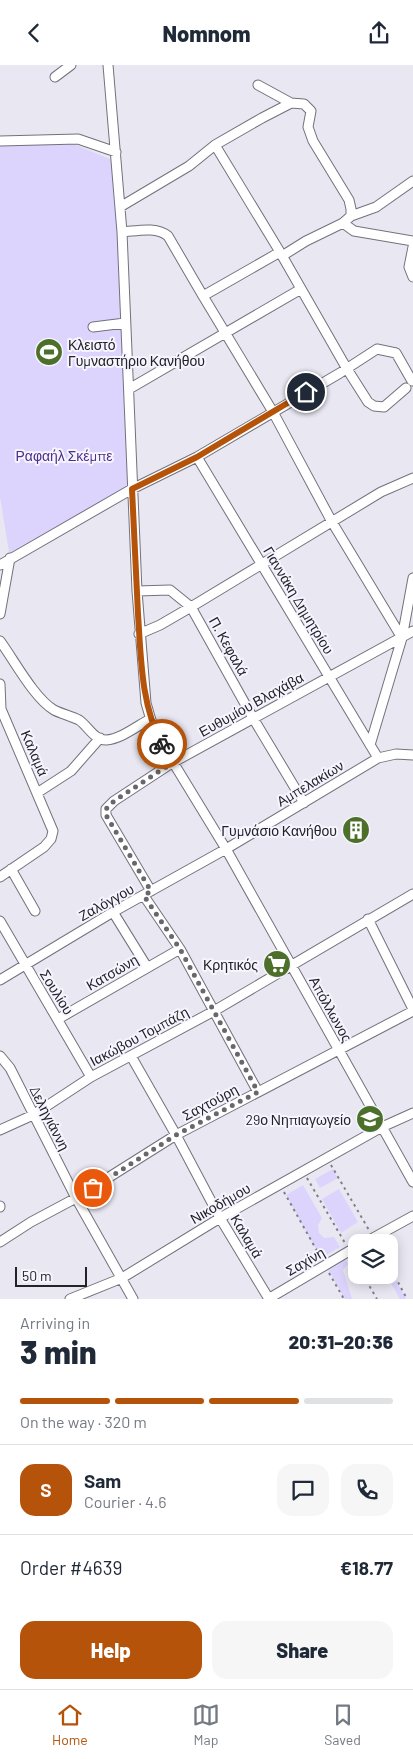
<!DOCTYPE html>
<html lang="en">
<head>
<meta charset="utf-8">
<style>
	:root { --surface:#fff; --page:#f6f6f7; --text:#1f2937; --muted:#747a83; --line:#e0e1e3; --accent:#b45309 }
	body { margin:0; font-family:Barlow,sans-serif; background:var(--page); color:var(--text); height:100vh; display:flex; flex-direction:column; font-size:19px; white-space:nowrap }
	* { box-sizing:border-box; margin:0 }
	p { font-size:16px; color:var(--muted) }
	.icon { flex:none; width:28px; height:28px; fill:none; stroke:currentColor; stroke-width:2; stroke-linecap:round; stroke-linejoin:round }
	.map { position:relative; height:1234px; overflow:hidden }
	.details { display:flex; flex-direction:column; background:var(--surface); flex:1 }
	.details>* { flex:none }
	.fabs { position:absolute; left:348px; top:1169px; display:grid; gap:10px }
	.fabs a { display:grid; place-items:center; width:50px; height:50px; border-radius:10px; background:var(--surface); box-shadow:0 2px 12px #0003; font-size:25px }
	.scale { position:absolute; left:15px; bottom:12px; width:72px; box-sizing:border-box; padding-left:5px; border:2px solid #232226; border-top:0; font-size:14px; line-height:18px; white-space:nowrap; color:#232226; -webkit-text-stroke:4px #f6f4ff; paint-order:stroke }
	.pin { position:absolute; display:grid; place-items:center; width:42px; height:42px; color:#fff; margin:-21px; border:2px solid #fff; border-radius:50%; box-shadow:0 1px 5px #0007 }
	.courier { position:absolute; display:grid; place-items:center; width:50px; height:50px; margin:-25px; border:4px solid #b45309; border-radius:50%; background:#fff; color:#222; box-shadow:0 1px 6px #0007 }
	.headline em { font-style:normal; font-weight:800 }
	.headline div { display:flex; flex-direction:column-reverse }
	.headline { display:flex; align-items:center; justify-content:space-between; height:85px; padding:0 20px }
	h1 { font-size:32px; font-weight:800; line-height:38px }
	.bar { display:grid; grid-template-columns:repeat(4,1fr); gap:8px 5px; align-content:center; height:60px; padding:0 20px }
	.bar i { height:6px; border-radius:4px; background:var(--line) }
	.bar .current { background:var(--accent) }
	.bar p { grid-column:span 4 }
	.line { display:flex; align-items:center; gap:12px; padding:0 20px; border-top:1px solid var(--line) }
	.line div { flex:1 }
	.round { display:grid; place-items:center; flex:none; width:52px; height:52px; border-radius:15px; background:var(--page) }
	.action { display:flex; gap:10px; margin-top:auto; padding:10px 20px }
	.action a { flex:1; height:58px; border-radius:15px; background:var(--accent); color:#fff; font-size:20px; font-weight:800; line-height:58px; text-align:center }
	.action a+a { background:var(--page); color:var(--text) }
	header { display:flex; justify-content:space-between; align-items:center; height:65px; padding:0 20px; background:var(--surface); font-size:22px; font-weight:800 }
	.tab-bar { display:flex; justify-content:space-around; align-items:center; height:70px; border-top:1px solid var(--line); background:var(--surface); font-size:14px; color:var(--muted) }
	.tab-bar a { display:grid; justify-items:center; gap:2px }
	.tab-bar .current { color:var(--accent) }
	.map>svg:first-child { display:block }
</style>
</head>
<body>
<header><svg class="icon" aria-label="back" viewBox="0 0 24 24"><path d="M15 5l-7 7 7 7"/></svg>Nomnom<svg class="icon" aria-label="share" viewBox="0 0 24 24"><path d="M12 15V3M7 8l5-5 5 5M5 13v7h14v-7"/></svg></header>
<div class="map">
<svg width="413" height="1234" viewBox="0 0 413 1234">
	<rect width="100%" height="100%" fill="#e9e7f2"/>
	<path fill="#dcd4fc" d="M 71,78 L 117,97 L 132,424 L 10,493 L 0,432 L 0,79 Z
		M 333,1104 L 338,1113 L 320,1123 L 315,1114 Z
		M 303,1120 L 322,1153 L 318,1160 L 319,1168 L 324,1173 L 334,1172 L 340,1182 L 321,1193 L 286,1130 Z
		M 339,1124 L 358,1157 L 341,1168 L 322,1134 Z
		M 343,1191 L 348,1199 L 343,1205 L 352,1234 L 345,1234 L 326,1201 Z
		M 396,1215 L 406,1234 L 400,1234 L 391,1218 Z"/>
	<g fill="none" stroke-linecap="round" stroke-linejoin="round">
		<g stroke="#73717b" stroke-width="11">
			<path id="minor" d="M 108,0 L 122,167 L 137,526 L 146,638 L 153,662 L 165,684 L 226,784 L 413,1117
				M 55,12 L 71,0
				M 258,20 L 291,38
				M 0,76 L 78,74 L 116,87
				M 215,80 L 280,187 L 347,304 L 368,337 L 374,341 L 384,342 L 406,323
				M 120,142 L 189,101 L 215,80 L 262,53 L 291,38 L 304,39 L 311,46 L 308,62 L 313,76 L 349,135 L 351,144 L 351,151 L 343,158 L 306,176 L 282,191
				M 351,151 L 376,142 L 413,116
				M 343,158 L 354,166 L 413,176
				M 122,167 C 137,166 156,161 168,171 L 203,231
				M 413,182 L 409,202 L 413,212
				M 280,187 L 203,231 L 273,347 L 332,457 L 402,573
				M 93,262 L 125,258
				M 129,324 L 301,224
				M 197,392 L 378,693
				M 0,500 L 132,424 L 197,392 L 340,308 L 377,284 L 396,288 L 412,316
				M 137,526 L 170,525 L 191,542 L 253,653 L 304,738
				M 0,549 L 10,493
				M 139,569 L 160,560 L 191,542 L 381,427 L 413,413
				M 0,576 C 14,595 34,633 54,645 C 62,649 71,651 79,655 C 88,661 94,675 106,675 C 121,674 137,661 150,654
				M 0,619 L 1,644 L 53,766 L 51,774 L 44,782 L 0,812
				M 370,680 L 402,573 L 413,513
				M 37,728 L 71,706 L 100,673
				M 11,804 L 35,846
				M 151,826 L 106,750 L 106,744 L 114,736 L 172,698 L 413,566
				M 144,831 L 180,884 L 258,1027
				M 113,847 L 147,902
				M 368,854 L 413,944
				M 0,856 L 91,1012
				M 0,915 L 113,847 L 226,784 L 378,693 L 396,689 L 413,690
				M 58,954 L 180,884
				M 0,991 L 10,1003 L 76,1133 L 133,1234
				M 131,991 L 176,1070 L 220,1153 L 269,1234
				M 0,1065 L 33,1050 L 91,1012 L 214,946 L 413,829
				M 0,1141 L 0,1142
				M 0,1177 L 31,1157 L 76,1133 L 176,1070 L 413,946
				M 364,1178 L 413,1151
				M 70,1234 L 122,1213 L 220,1153 L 382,1062 L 413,1048
				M 268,1234 L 356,1182"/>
		</g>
		<path stroke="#807f86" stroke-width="2" stroke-dasharray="2.5 4" stroke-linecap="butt" d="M 331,1100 L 369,1165
			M 307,1113 L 345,1178
			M 284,1127 L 321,1193
			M 354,1193 L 356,1198
			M 389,1200 L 407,1234
			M 329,1208 L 344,1234
			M 363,1210 L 377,1234"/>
		<use href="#minor" stroke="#fff" stroke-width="9"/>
	</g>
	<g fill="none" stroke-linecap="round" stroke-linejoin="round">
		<path stroke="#68676d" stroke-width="5" stroke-dasharray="0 9" d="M 93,1123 L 176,1070 L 258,1027 L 180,884 L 144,831 L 151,826 L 106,750 L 106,744 L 114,736 L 172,698 L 162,679"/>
		<path stroke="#b45309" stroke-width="6" d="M 162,679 C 141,640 141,593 138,549 C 136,507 134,466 132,424 L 197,392 L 306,327"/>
	</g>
	<defs>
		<g id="stadium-disc" transform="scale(1.4375)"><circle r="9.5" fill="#4c702a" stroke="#f6f4ff"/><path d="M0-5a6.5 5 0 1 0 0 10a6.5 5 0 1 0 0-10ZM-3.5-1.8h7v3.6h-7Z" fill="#fff"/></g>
		<g id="building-disc" transform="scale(1.4375)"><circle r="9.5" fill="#4c702a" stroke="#f6f4ff"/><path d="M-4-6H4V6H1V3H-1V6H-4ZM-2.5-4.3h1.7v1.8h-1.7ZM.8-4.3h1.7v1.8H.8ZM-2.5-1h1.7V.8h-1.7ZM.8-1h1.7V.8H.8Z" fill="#fff"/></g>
		<g id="supermarket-disc" transform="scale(1.4375)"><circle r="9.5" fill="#4c702a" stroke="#f6f4ff"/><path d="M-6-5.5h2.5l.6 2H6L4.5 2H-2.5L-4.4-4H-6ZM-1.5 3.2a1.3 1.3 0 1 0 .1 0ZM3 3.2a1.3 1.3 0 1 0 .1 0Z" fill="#fff"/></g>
		<g id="school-disc" transform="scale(1.4375)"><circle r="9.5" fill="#4c702a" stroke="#f6f4ff"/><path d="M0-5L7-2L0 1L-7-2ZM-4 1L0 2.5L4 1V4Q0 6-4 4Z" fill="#fff"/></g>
	</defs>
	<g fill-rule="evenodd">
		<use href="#stadium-disc" x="49" y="287"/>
		<use href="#building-disc" x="356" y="765"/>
		<use href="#supermarket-disc" x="277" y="899"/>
		<use href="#school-disc" x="370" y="1054"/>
	</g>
	<g text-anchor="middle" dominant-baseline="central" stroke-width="4" stroke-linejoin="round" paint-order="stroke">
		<g font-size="14" fill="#232226" stroke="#f6f4ff" text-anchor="end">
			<text x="68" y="279" text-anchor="start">Κλειστό<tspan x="68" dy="16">Γυμναστήριο Κανήθου</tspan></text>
			<text x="337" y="765">Γυμνάσιο Κανήθου</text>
			<text x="258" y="899">Κρητικός</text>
			<text x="351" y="1054">29ο Νηπιαγωγείο</text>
		</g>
		<g font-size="14" fill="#4e3089" stroke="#f6f4ff">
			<text x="64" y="390">Ραφαήλ Σκέμπε</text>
		</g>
		<g font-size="14" fill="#232226" stroke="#f6f4ff">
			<text transform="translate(299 535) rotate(59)">Γιαννάκη Δημητρίου</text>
			<text transform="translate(229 581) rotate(61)">Π. Κεφαλά</text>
			<text transform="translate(251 639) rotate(-29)">Ευθυμίου Βλαχάβα</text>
			<text transform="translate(35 688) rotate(67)">Καλαμά</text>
			<text transform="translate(310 718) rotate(-31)">Αμπελακίων</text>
			<text transform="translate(106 837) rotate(-29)">Ζαλόγγου</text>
			<text transform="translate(112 907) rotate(-30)">Κατσώνη</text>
			<text transform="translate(57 927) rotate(58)">Σουλίου</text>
			<text transform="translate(331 944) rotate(61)">Απόλλωνος</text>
			<text transform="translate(139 971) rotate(-28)">Ιακώβου Τομπάζη</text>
			<text transform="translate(210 1037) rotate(-28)">Σαχτούρη</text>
			<text transform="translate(50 1053) rotate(63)">Δεληγιάννη</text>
			<text transform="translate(220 1138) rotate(-30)">Νικοδήμου</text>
			<text transform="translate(247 1171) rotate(59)">Καλαμά</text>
			<text transform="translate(305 1196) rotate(-30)">Σαχίνη</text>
		</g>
	</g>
</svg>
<div class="fabs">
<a><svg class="icon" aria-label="layers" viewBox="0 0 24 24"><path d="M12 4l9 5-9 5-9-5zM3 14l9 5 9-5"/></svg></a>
</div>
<div class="scale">50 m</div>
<div class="pin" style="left:93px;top:1123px;background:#ea580c"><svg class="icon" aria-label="bag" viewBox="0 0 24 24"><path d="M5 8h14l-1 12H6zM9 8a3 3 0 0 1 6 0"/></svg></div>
<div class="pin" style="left:306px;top:327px;background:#1f2937"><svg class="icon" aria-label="home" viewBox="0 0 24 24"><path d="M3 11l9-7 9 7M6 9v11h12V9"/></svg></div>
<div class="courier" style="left:162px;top:679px"><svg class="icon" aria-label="bike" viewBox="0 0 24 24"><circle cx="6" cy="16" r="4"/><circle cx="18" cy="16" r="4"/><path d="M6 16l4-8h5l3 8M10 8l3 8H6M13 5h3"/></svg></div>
</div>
<section class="details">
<div class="headline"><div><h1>3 min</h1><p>Arriving in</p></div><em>20:31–20:36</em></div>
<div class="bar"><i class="current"></i><i class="current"></i><i class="current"></i><i></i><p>On the way · 320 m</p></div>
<div class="line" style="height:90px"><b class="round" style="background:var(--accent);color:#fff">S</b><div><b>Sam</b><p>Courier · 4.6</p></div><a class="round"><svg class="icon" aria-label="chat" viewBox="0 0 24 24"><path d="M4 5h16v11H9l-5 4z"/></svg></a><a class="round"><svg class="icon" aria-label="phone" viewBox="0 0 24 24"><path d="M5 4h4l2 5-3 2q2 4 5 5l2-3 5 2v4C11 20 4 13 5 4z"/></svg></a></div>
<div class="line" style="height:65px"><div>Order #4639</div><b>€18.77</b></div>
<div class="action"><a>Help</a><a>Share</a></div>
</section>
<nav class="tab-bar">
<a class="current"><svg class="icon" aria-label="home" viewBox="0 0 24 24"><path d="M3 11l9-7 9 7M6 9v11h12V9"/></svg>Home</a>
<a><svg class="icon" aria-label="map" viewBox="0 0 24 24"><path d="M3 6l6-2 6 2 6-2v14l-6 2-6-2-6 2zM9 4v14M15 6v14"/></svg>Map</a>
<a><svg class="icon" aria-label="saved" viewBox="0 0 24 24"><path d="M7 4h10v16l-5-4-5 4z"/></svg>Saved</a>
</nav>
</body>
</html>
